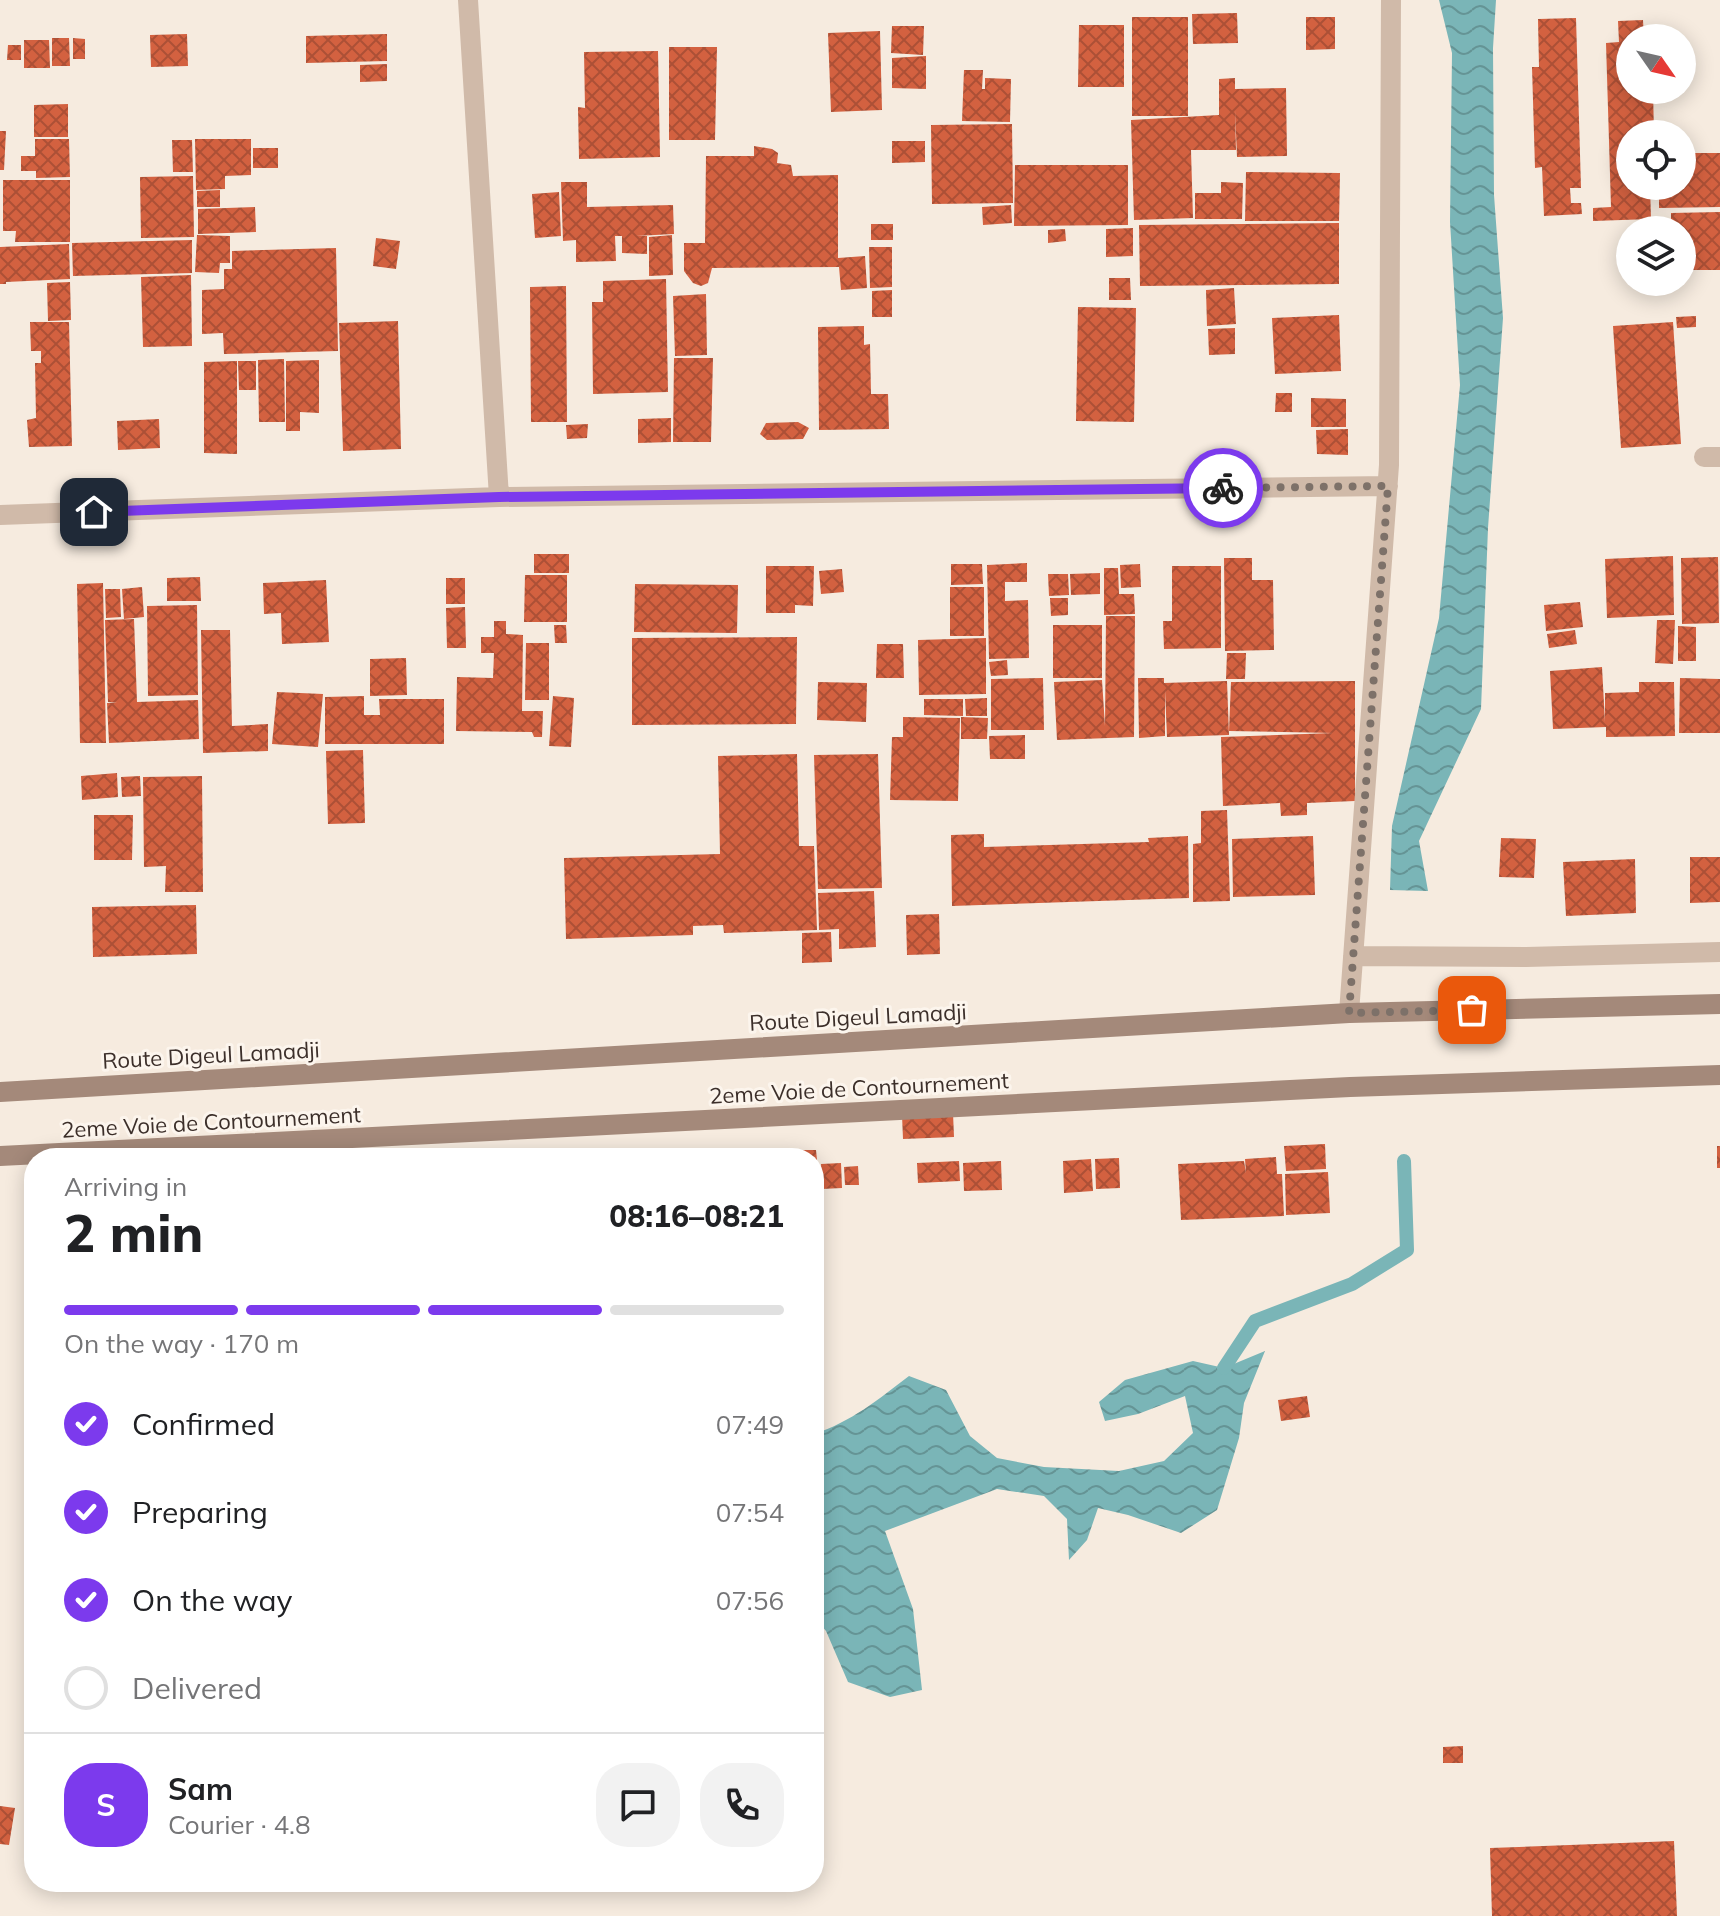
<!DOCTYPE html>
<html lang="en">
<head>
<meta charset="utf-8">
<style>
	:root { --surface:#fff; --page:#f2f2f2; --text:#202124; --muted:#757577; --line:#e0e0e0; --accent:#7c3aed }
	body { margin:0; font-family:Mulish,sans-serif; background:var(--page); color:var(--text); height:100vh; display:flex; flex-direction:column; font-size:30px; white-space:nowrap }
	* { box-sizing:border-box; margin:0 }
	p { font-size:26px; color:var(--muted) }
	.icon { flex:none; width:44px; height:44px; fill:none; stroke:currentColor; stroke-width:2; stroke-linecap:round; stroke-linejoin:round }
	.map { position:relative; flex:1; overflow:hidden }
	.sheet { position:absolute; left:24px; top:1148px; width:800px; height:744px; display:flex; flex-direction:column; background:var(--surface); border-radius:32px; box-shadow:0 4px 20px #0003 }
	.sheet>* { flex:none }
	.needle { width:52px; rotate:124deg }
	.buttons { position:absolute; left:1616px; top:24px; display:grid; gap:16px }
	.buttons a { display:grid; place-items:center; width:80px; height:80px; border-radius:50%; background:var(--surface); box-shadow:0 4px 20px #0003; font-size:40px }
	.pin { position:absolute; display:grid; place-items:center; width:68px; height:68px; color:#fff; margin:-34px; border-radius:16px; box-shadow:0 4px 12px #0006 }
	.courier { position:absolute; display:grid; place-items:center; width:80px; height:80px; margin:-40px; border:6px solid #7c3aed; border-radius:50%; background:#fff; color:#222; box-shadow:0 2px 10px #0007 }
	.overview em { font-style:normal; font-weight:800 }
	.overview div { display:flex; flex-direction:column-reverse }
	.overview { display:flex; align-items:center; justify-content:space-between; height:136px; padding:0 40px }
	h1 { font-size:52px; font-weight:800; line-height:60px }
	.bar { display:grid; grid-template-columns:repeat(4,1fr); gap:12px 8px; align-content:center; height:96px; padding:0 40px }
	.bar i { height:10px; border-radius:6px; background:var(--line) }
	.bar .active { background:var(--accent) }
	.bar p { grid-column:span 4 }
	.line { display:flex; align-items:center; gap:20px; padding:0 40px; border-top:2px solid var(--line) }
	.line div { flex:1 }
	.round { display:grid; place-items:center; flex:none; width:84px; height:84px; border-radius:32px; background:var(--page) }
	ol { padding:0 40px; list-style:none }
	li { display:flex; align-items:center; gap:24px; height:88px }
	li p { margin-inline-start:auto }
	li .icon { padding:8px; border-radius:50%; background:var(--accent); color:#fff; stroke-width:4 }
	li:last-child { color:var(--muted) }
	li i { width:44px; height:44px; border:4px solid var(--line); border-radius:50% }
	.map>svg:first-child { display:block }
</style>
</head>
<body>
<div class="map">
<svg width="1720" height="1916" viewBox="0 0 1720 1916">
	<defs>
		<pattern id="water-waves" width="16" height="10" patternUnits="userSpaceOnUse" patternTransform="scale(2)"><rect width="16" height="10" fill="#7ab5b7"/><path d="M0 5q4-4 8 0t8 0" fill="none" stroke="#659495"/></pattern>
		<pattern id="building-cross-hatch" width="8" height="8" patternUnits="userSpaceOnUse" patternTransform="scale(2)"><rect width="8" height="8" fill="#d36140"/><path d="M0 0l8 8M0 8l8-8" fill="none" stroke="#ac5036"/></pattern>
	</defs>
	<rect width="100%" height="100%" fill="#f6ebdf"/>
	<path fill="url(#water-waves)" d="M 1439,0 L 1496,0 L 1493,48 L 1494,195 L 1503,318 L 1488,528 L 1481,709 L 1419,841 L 1428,891 L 1390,890 L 1392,826 L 1439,618 L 1460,385 L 1450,222 L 1452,53 Z
		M 1265,1351 L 1244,1403 L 1239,1438 L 1217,1510 L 1181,1533 L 1128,1515 L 1098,1508 L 1087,1540 L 1069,1560 L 1067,1519 L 1044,1496 L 997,1489 L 885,1531 L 913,1609 L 922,1690 L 890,1697 L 848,1682 L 826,1631 L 814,1617 L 814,1434 C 851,1422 879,1399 909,1376 L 946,1390 L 970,1436 L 997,1458 L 1044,1467 L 1119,1471 L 1164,1461 L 1193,1433 L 1185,1396 L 1138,1414 L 1105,1421 L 1099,1402 L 1125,1380 L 1193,1361 L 1224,1368 Z"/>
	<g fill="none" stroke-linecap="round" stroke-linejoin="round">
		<path stroke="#7ab5b7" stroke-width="14" d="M 1224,1368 L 1255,1321 L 1352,1284 L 1407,1250 L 1404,1161"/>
	</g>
	<path fill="url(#building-cross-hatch)" d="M 1237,13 L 1238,43 L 1193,44 L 1192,14 Z
		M 1132,17 L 1188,17 L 1188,116 L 1132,116 Z
		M 1306,17 L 1335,17 L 1335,49 L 1306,50 Z
		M 1576,18 L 1581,188 L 1570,188 L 1571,203 L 1581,203 L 1582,214 L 1544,216 L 1542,167 L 1535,168 L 1532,67 L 1539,67 L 1538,19 Z
		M 1643,20 L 1644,38 L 1630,38 L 1630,90 L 1653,90 L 1654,134 L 1630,134 L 1630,186 L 1650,186 L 1651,219 L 1593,221 L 1593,208 L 1611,207 L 1606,43 L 1619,42 L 1618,21 Z
		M 1079,25 L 1124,25 L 1124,87 L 1078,87 Z
		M 892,26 L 924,26 L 923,55 L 891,53 Z
		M 880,31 L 882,110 L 831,112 L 828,33 Z
		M 187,34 L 188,66 L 151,67 L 150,35 Z
		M 387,34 L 387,61 L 306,63 L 306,36 Z
		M 52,38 L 69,38 L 70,66 L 52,66 Z
		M 73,38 L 85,39 L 85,59 L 73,59 Z
		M 24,40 L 49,40 L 50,68 L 24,68 Z
		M 8,45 L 21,45 L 21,60 L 7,60 Z
		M 669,47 L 717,47 L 715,140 L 669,140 Z
		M 658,51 L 660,157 L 579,159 L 578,107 L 585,108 L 584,52 Z
		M 926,56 L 926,89 L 892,88 L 892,58 Z
		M 387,64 L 387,81 L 360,82 L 360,65 Z
		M 964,70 L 983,70 L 982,89 L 985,89 L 985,78 L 1011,79 L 1010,122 L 962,121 Z
		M 1235,78 L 1235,89 L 1286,88 L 1287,156 L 1237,157 L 1235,110 L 1236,150 L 1191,150 L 1193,218 L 1134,220 L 1131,120 L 1219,115 L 1219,79 Z
		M 68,104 L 68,137 L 34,137 L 34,105 Z
		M 1012,124 L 1013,203 L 932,204 L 931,125 Z
		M 0,131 L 6,131 L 4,170 L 0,170 Z
		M 35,139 L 69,139 L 70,177 L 36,178 L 36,171 L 21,171 L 21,156 L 35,156 Z
		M 195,139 L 251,139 L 251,175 L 225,176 L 225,189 L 196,190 Z
		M 172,140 L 192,140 L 193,172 L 173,172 Z
		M 892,141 L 925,141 L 925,162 L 892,163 Z
		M 754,146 L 772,149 L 778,153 L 777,163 L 791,165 L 793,176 L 838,175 L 838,258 L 865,256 L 867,288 L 841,290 L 839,267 L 712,268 L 708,283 L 701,286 L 693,283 L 684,271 L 684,243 L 705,243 L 706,156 L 754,156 Z
		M 253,148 L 278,148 L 278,168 L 253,168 Z
		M 1682,153 L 1720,153 L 1720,207 L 1659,208 L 1659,186 L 1682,186 Z
		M 1015,165 L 1128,165 L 1128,225 L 1014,226 Z
		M 1246,172 L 1340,173 L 1339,221 L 1245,221 Z
		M 193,176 L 194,237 L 141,238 L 140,177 Z
		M 3,180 L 70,180 L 70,242 L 15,242 L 16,231 L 3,231 Z
		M 561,182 L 587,182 L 587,207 L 673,205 L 674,234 L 636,236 L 647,236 L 647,254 L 622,253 L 622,236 L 615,236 L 616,261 L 576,262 L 576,240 L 563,241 Z
		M 1221,182 L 1243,183 L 1242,219 L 1195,219 L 1195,193 L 1221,193 Z
		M 220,190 L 220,207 L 197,207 L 197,191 Z
		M 559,192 L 561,236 L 535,238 L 532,194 Z
		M 1011,205 L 1012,223 L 983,225 L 982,207 Z
		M 255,207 L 256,232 L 198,234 L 198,209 Z
		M 1720,212 L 1720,270 L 1682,270 L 1682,230 L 1671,230 L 1671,213 Z
		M 1339,223 L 1339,284 L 1140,286 L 1139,225 Z
		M 871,224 L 893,224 L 893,240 L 871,240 Z
		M 1133,228 L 1133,256 L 1106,257 L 1106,229 Z
		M 1065,229 L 1066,241 L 1048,243 L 1048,230 Z
		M 197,235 L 230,236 L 230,263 L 220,263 L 219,273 L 195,272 Z
		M 672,235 L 673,275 L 649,276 L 649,237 Z
		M 376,238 L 400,241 L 396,269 L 373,266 Z
		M 192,240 L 192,273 L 73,276 L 72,243 Z
		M 69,244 L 70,279 L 6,282 L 6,284 L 0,284 L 0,247 Z
		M 869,247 L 892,247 L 892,287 L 870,288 Z
		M 336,248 L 338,351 L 224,354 L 223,333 L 202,334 L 202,290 L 224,289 L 224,269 L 232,269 L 232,251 Z
		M 191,275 L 192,346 L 143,347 L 141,277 Z
		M 1109,278 L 1130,278 L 1131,300 L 1109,300 Z
		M 666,279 L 668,392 L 593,394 L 592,302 L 603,302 L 603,281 Z
		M 70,282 L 71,320 L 48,321 L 47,283 Z
		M 566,286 L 567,422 L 531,422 L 530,287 Z
		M 1234,288 L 1236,324 L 1207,326 L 1206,290 Z
		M 892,290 L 892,317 L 872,317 L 872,291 Z
		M 706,294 L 707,355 L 675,356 L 673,296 Z
		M 1078,307 L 1136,308 L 1134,422 L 1076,421 Z
		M 1339,315 L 1341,371 L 1275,374 L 1272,318 Z
		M 1696,316 L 1696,327 L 1677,328 L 1676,317 Z
		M 398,321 L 401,449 L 343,451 L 339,323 Z
		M 30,322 L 69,322 L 72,446 L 29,447 L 27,420 L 36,418 L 35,363 L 41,363 L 41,351 L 31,351 Z
		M 1673,322 L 1681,444 L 1621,448 L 1613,326 Z
		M 864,326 L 864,345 L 870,344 L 871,394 L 888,394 L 889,429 L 819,430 L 818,327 Z
		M 1235,328 L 1235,354 L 1209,355 L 1208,329 Z
		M 674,358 L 713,358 L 711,442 L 673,442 Z
		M 284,359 L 285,422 L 259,422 L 258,360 Z
		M 319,360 L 319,413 L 300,412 L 300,431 L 286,431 L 286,361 Z
		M 237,361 L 237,454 L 204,453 L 204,362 Z
		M 238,361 L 256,361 L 256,390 L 239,390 Z
		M 1276,393 L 1292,393 L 1292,412 L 1275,412 Z
		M 1311,398 L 1346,399 L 1346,427 L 1311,427 Z
		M 671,418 L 671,442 L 638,443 L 638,419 Z
		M 159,419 L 160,448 L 118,450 L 117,421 Z
		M 798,422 L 809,428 L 803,439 L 767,440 L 760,434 L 766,423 Z
		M 588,424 L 587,438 L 567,439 L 566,425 Z
		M 1348,429 L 1348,455 L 1317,454 L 1316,430 Z
		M 534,554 L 569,554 L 569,573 L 534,573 Z
		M 1673,556 L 1674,615 L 1607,618 L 1605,559 Z
		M 1718,557 L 1719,623 L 1682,624 L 1681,558 Z
		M 1224,558 L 1252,558 L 1252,580 L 1273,580 L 1274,650 L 1225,651 Z
		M 1027,563 L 1027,582 L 1005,582 L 1005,601 L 1028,600 L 1029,658 L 989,659 L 987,565 Z
		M 951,564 L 982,564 L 983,584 L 951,585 Z
		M 1140,564 L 1141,587 L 1121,588 L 1120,565 Z
		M 766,566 L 814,566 L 813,606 L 795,605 L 795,613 L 766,613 Z
		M 1172,566 L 1221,566 L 1221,648 L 1164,649 L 1163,621 L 1172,621 Z
		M 1104,568 L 1118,568 L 1119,594 L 1134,594 L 1135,614 L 1104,615 Z
		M 842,569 L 844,592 L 821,594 L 819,571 Z
		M 1100,573 L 1100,594 L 1071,595 L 1070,574 Z
		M 1048,574 L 1068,574 L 1069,595 L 1049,596 Z
		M 525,575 L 567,575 L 567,622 L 524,622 Z
		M 200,577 L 201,601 L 167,601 L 167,578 Z
		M 446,578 L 465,578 L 465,604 L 446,604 Z
		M 326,580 L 329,642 L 282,644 L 281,613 L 264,614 L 263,583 Z
		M 103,583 L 106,743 L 80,743 L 77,584 Z
		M 635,584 L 738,585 L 737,633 L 634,632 Z
		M 142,587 L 144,617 L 124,619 L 122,589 Z
		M 950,587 L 984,587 L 984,636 L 950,636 Z
		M 105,589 L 120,589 L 121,617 L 106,618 Z
		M 1050,598 L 1068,598 L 1068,615 L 1051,616 Z
		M 1580,602 L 1583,627 L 1546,631 L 1544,605 Z
		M 197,605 L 198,695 L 148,696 L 147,606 Z
		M 465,607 L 466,648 L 447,648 L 446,608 Z
		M 1106,616 L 1135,616 L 1134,737 L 1057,740 L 1054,682 L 1102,680 L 1105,726 Z
		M 134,619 L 137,702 L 198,700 L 199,739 L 109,743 L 107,703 L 117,703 L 108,702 L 105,620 Z
		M 1657,620 L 1675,620 L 1673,664 L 1655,663 Z
		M 494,621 L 506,621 L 506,634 L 523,635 L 522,711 L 543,711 L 542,737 L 534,737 L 532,732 L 456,731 L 457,677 L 493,678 L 494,653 L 481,653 L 481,637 L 494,637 Z
		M 554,625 L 566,625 L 567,643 L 555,643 Z
		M 1053,625 L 1102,625 L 1102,678 L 1053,678 Z
		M 1678,626 L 1696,627 L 1696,661 L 1678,661 Z
		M 201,630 L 230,630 L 232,726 L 268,724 L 268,751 L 203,753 Z
		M 1575,630 L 1577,644 L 1549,648 L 1547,634 Z
		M 797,637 L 796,724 L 632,725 L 632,638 Z
		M 986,638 L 986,694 L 919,695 L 918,640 Z
		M 526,643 L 549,643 L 549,700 L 525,700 Z
		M 877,644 L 903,644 L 904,678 L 876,678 Z
		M 1227,653 L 1246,653 L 1245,679 L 1226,679 Z
		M 406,658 L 407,695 L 370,696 L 370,659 Z
		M 1007,660 L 1008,675 L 991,676 L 989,662 Z
		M 1602,667 L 1605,722 L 1605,693 L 1639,692 L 1639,682 L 1674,682 L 1675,736 L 1606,737 L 1606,727 L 1553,729 L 1550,671 Z
		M 1043,678 L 1044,730 L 991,730 L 991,679 Z
		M 1138,678 L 1164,678 L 1164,683 L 1227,681 L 1229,735 L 1167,737 L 1165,690 L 1165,736 L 1139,738 Z
		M 1680,678 L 1720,679 L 1720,733 L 1679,733 Z
		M 1355,681 L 1355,801 L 1307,803 L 1307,815 L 1281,816 L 1280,803 L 1223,806 L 1221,737 L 1333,733 L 1229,731 L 1231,682 Z
		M 818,682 L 867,683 L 866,722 L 817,720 Z
		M 277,692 L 323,694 L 318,747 L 272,744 Z
		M 364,696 L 364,715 L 380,715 L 379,699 L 444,699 L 444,744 L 325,744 L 325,697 Z
		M 553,696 L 574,698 L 571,747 L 549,746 Z
		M 987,698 L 987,716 L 966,716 L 965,699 Z
		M 924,699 L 963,699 L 963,716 L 924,715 Z
		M 903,717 L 960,718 L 958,801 L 890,800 L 892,737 L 903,737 Z
		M 961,717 L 988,718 L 987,739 L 961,739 Z
		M 1025,735 L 1025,759 L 990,759 L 989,736 Z
		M 363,750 L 365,823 L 328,824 L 326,751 Z
		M 797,754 L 799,846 L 814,846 L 817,930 L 724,933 L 723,925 L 693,926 L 693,935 L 566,939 L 564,858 L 720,854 L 718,756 Z
		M 878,754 L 882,888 L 818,889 L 814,755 Z
		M 117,773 L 118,797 L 82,800 L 81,776 Z
		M 140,776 L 141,796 L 122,797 L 121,777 Z
		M 202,776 L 203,892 L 165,892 L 166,866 L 144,867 L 143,777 Z
		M 1227,810 L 1230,901 L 1193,902 L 1193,844 L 1201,843 L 1201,811 Z
		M 94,815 L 133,815 L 132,860 L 94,860 Z
		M 984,834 L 984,847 L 1149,842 L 1148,838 L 1188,836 L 1189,898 L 952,906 L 951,835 Z
		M 1313,836 L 1315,895 L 1233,897 L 1232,839 Z
		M 1501,838 L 1536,839 L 1534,878 L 1499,877 Z
		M 1690,857 L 1720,857 L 1720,902 L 1690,903 Z
		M 1635,859 L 1636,913 L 1566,916 L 1563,862 Z
		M 874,891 L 876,947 L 839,949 L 839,929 L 819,930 L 818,893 Z
		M 196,905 L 197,954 L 93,957 L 92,907 Z
		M 939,914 L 940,954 L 907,955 L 906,915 Z
		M 831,932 L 832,962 L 802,963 L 802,933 Z
		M 953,1113 L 954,1137 L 903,1139 L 902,1115 Z
		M 1325,1144 L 1326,1169 L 1286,1171 L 1284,1146 Z
		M 1717,1146 L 1720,1146 L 1720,1168 L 1717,1168 Z
		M 802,1150 L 816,1150 L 817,1160 L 802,1158 Z
		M 1276,1157 L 1277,1174 L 1282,1174 L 1284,1216 L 1181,1220 L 1178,1164 L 1244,1161 L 1246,1173 L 1245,1159 Z
		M 1119,1158 L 1120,1188 L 1096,1189 L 1095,1159 Z
		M 1091,1159 L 1093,1191 L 1064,1193 L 1063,1161 Z
		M 959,1161 L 960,1181 L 918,1183 L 917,1163 Z
		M 1001,1161 L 1002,1190 L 964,1191 L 963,1163 Z
		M 841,1163 L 842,1188 L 822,1189 L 821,1164 Z
		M 814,1165 L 816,1165 L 818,1191 L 814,1191 Z
		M 858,1166 L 859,1185 L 845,1185 L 844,1167 Z
		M 1328,1172 L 1330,1213 L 1286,1215 L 1285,1174 Z
		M 1307,1396 L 1310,1417 L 1281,1421 L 1278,1400 Z
		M 1463,1746 L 1463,1763 L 1443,1763 L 1443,1747 Z
		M 0,1806 L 15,1808 L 9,1845 L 0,1844 Z
		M 1674,1841 L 1677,1916 L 1492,1916 L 1490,1848 Z"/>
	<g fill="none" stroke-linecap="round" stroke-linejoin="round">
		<path stroke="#d0baa9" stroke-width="20" d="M 468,0 L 499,497
			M 1704,457 L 1720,457
			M 0,515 L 499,497 L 1388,486
			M 1353,956 L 1526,957 L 1720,952
			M 1349,1013 L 1389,465 L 1391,0"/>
		<path stroke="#a4897a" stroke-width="20" d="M 0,1092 L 1349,1013 L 1720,1004
			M 0,1156 L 1350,1087 L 1720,1075"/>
	</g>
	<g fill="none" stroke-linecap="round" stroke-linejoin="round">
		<path stroke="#7d7169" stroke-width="8" stroke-dasharray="0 14.4" d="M 1223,488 L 1388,486 L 1349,1013 L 1472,1010"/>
		<path stroke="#7c3aed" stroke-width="10" d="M 94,512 L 499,497 L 1223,488"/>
	</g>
	<g text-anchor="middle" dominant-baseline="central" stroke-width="6" stroke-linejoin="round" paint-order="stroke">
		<g font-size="22" fill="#3c2f2a" stroke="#fcf5ed">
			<text transform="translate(858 1017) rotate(-3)">Route Digeul Lamadji</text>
			<text transform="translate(211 1055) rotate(-3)">Route Digeul Lamadji</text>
			<text transform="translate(859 1088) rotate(-3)">2eme Voie de Contournement</text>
			<text transform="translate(211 1122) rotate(-3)">2eme Voie de Contournement</text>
		</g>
	</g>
</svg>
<div class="buttons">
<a><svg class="needle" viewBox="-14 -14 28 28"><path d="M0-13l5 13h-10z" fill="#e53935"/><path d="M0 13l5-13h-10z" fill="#757577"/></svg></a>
<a><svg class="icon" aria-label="locate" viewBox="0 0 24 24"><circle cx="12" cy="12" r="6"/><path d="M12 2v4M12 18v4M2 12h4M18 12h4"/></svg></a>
<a><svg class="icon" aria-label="layers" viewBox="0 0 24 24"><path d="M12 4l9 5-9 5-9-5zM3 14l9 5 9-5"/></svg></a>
</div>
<div class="pin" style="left:1472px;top:1010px;background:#ea580c"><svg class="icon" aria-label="bag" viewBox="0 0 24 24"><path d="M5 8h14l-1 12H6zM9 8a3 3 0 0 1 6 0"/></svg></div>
<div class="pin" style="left:94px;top:512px;background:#1f2937"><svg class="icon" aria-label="home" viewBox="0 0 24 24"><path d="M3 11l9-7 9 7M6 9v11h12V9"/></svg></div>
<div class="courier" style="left:1223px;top:488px"><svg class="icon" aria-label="bike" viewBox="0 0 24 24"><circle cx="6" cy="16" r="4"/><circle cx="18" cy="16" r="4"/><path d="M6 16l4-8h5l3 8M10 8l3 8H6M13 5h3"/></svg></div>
<section class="sheet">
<div class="overview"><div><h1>2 min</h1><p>Arriving in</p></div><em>08:16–08:21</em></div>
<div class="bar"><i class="active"></i><i class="active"></i><i class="active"></i><i></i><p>On the way · 170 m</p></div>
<ol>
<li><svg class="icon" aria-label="check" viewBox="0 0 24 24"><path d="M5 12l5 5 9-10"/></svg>Confirmed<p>07:49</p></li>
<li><svg class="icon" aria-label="check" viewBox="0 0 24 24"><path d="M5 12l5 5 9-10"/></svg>Preparing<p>07:54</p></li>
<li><svg class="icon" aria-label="check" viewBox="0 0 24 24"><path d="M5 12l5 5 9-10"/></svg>On the way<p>07:56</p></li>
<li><i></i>Delivered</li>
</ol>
<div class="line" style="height:144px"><b class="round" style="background:var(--accent);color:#fff">S</b><div><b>Sam</b><p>Courier · 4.8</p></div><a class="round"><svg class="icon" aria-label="chat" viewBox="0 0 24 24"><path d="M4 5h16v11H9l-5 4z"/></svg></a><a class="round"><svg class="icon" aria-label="phone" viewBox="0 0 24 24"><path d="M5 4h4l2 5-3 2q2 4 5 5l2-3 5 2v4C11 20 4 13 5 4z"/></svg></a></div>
</section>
</div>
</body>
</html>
